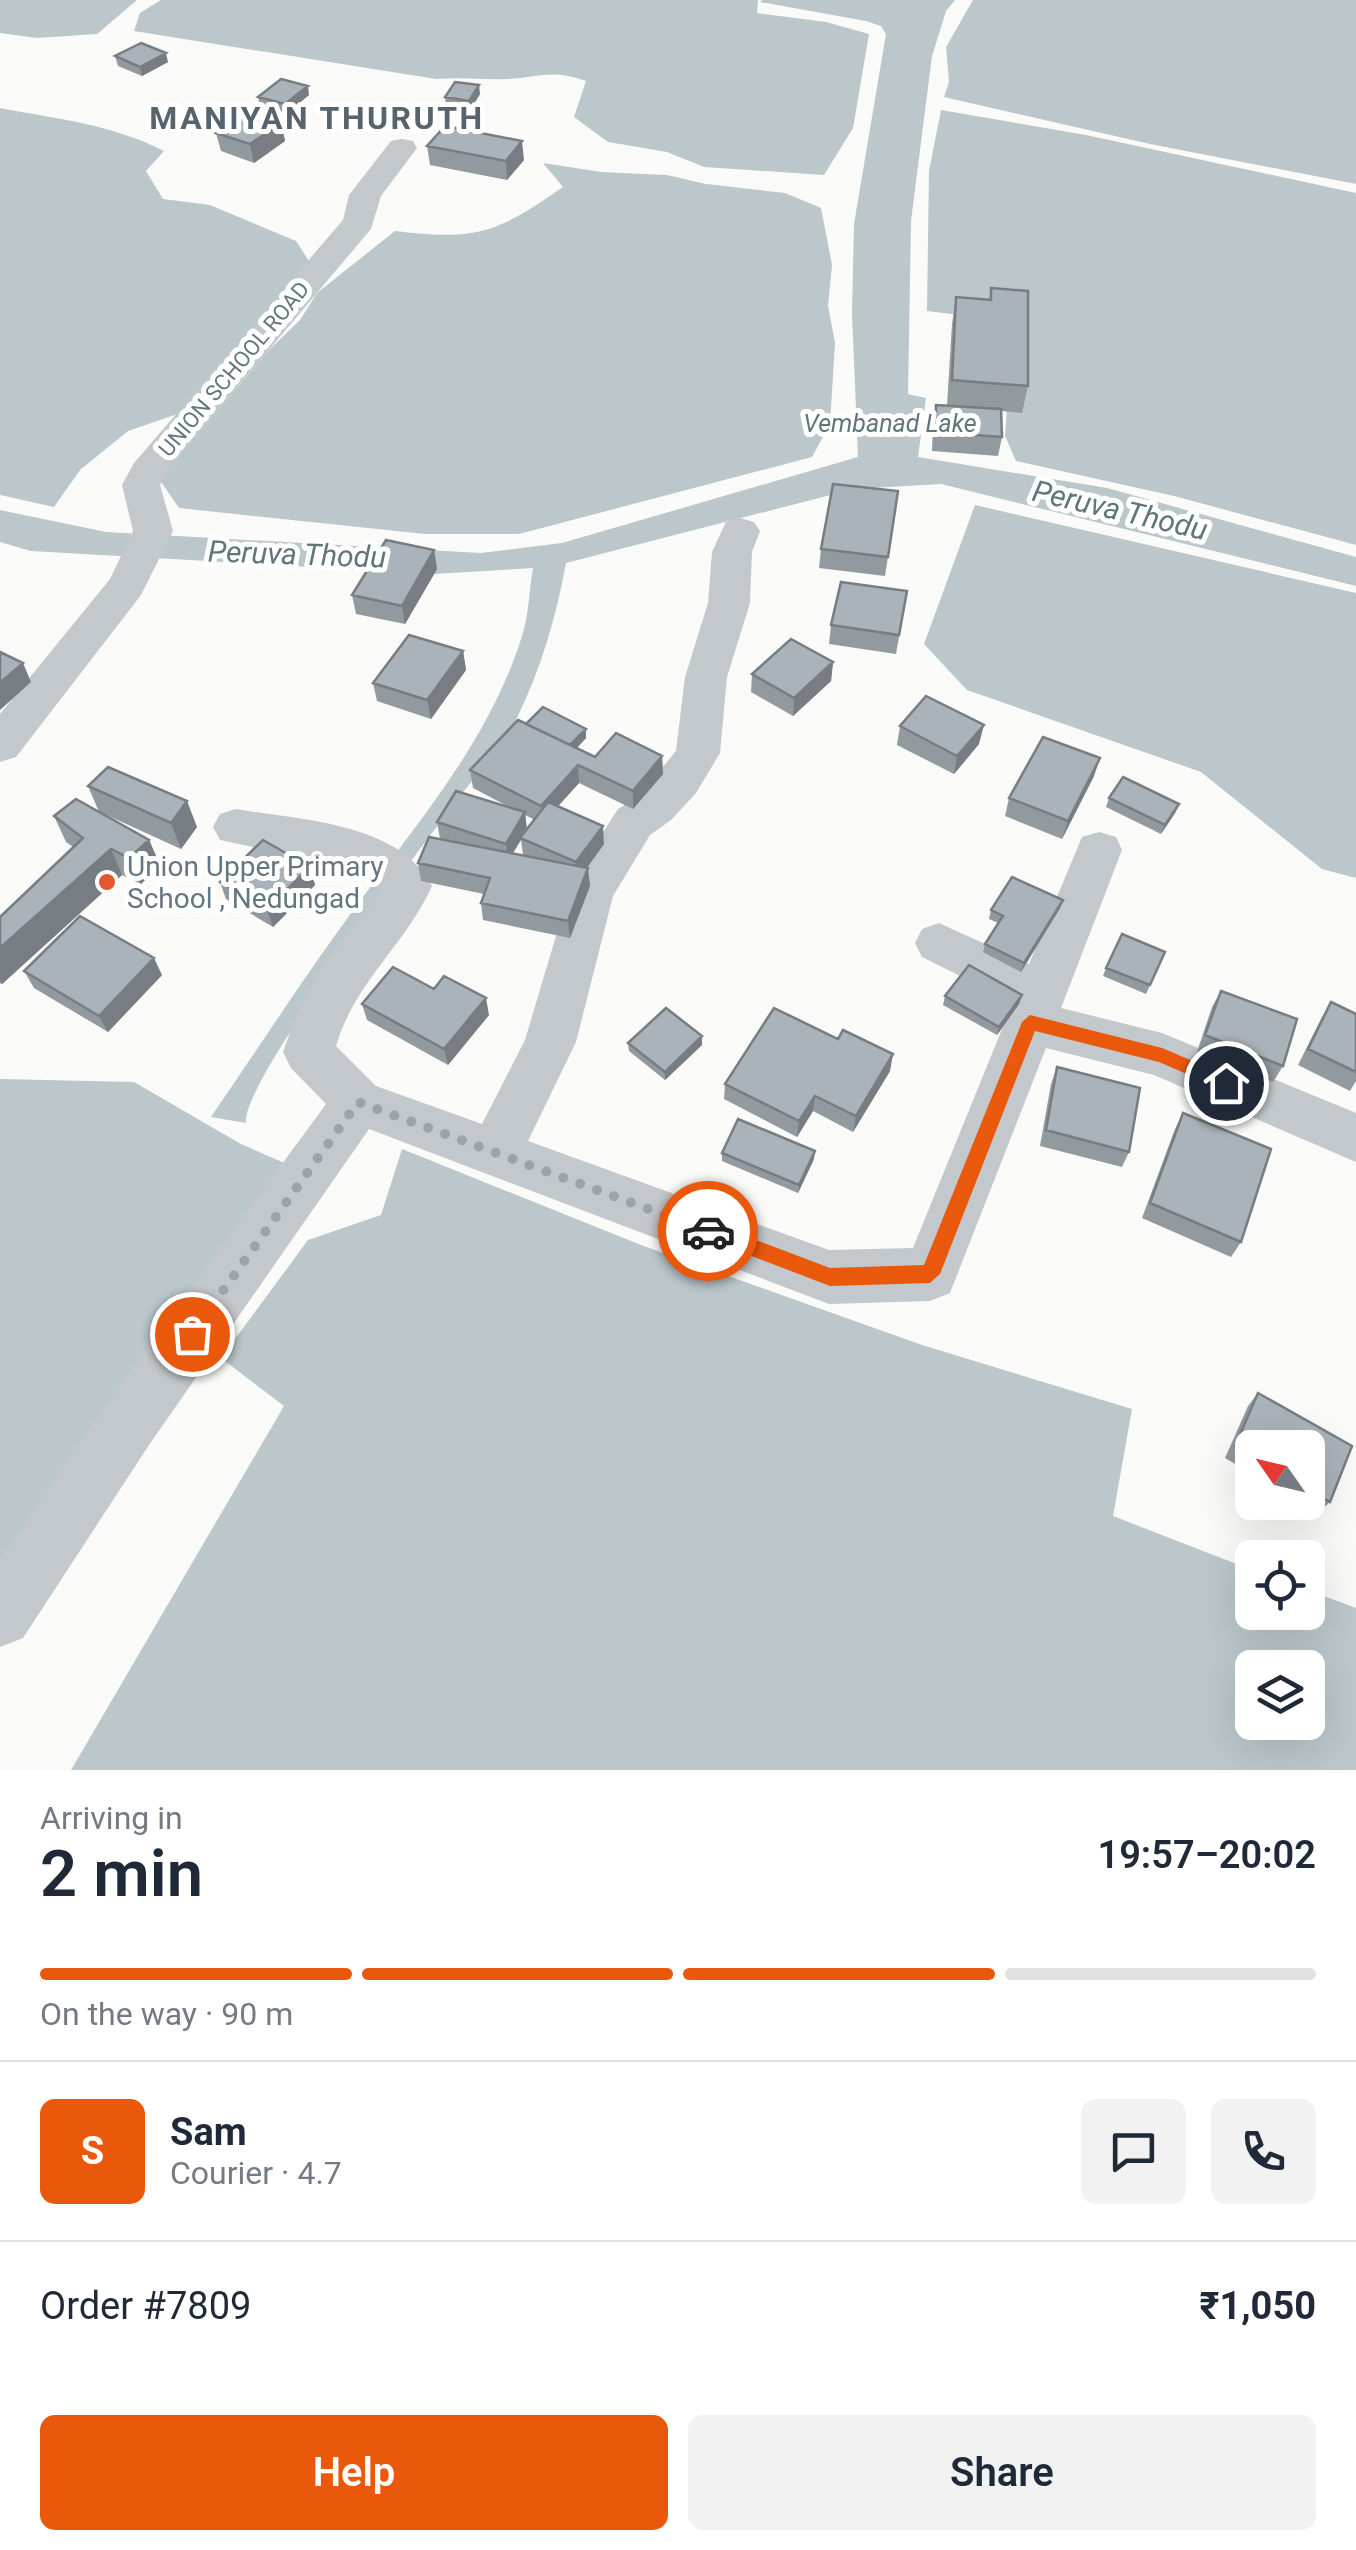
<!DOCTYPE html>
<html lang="en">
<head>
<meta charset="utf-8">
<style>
	:root { --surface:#fff; --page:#f2f2f3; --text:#1f2937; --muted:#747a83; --line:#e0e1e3; --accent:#ea580c }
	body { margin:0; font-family:Roboto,sans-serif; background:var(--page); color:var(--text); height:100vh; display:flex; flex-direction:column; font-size:38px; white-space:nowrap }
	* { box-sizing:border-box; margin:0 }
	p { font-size:32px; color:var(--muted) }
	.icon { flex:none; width:55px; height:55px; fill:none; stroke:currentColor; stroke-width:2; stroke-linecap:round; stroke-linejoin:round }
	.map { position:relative; height:1770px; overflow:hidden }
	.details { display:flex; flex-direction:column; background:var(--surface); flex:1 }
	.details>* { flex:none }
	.needle { width:65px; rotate:304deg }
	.fabs { position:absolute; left:1235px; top:1430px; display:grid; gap:20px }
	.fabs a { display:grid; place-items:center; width:90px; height:90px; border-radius:15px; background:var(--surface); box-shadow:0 10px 40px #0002; font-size:50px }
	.pin { position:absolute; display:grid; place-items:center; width:85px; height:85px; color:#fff; margin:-42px; border:5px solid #fff; border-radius:50%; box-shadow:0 2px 10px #0007 }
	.courier { position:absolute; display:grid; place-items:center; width:100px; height:100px; margin:-50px; border:8px solid #ea580c; border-radius:50%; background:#fff; color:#222; box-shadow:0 2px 12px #0007 }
	.head em { font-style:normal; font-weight:600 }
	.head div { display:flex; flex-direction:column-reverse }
	.head { display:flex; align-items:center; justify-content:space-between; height:170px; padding:0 40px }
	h1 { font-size:65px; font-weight:600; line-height:75px }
	.bar { display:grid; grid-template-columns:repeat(4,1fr); gap:15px 10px; align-content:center; height:120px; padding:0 40px }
	.bar i { height:12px; border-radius:8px; background:var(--line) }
	.bar .selected { background:var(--accent) }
	.bar p { grid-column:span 4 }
	.line { display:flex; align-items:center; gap:25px; padding:0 40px; border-top:2px solid var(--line) }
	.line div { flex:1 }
	.round { display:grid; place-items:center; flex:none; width:105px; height:105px; border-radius:15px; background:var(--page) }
	.button { display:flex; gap:20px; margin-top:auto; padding:20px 40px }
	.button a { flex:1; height:115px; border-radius:15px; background:var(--accent); color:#fff; font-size:40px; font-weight:600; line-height:115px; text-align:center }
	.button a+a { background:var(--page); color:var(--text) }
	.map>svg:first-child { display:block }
</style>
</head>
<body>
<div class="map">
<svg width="1356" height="1770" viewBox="0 0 1356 1770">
	<rect width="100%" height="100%" fill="#fafaf8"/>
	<path fill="#bbc7cb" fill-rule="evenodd" d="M 0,0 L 137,0 L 97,34 L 37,38 L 0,33 Z
		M 161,0 L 758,0 L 757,13 L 826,22 L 869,34 L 853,128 L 824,175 L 704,167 L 667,152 L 608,142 L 574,117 L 586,81 C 551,69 543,77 508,79 C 484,80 461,77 436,79 L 134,31 L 140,13 Z
		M 762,0 L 955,0 L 946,11 L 932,56 L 911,221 L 908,394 L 926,398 L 918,457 L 1107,488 L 1356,557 L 1356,586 L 941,484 L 854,489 L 566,563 C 556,618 540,672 515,722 C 501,750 475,776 456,801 C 422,847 240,1083 246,1123 L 211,1117 C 253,1056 293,994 336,934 C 403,839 487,749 522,636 C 529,615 529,590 533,568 L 434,574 L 31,551 L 0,542 L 0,510 L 106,532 L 481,553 L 562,543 L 858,457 L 852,314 L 854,224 L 886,34 L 881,26 L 866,21 L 760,2 Z
		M 973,0 L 1356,0 L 1356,184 L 1150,144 L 944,97 L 949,82 L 946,47 Z
		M 0,108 C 57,119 111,124 164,151 L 146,171 L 163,199 L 210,205 L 296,241 L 314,269 L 192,409 L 128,431 L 80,470 L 54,507 L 0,495 Z
		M 941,110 L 1086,135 L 1356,193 L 1356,545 L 1174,496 L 1016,461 L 1005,436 L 1013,321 L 927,311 L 929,171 Z
		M 543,163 L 601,172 L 667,175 L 706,184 L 785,193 L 821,208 L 832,265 L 828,306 L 835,343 L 830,424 L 812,457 L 519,534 L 425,534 L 179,508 L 159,479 L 269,350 L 300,320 L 317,293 L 395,231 C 476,241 497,233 563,187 Z
		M 975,505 L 1356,593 L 1356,878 L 1322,869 L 1201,772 L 967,690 L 924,644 Z
		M 0,1079 L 134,1082 L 241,1144 L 298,1169 L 0,1609 Z
		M 402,1149 L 641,1245 L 922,1345 L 1132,1409 L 1113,1516 L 1252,1570 L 1252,1612 L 1308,1612 L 1308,1590 L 1356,1608 L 1356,1770 L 71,1770 L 284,1406 L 221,1358 L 308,1240 L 381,1215 ZM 1252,1668 L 1308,1668 L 1308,1722 L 1252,1722 Z"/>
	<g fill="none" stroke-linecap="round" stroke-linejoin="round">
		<path fill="#c3c8cc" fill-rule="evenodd" d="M 402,139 L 413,141 L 417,148 L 381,196 L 371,229 L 169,468 L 160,485 L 173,531 L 141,595 L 16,757 L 0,762 L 0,714 L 110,579 L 133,531 L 122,485 L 134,463 L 343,220 L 349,195 L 391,141 Z
			M 740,518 L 754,522 L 760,531 L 752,552 L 750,603 L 727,677 L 720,753 L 696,793 L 671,820 L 650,835 L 613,896 L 576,1042 L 528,1141 L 829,1250 L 913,1248 L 1013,1002 L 922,957 L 915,943 L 922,929 L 939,923 L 1029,964 L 1082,837 L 1099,832 L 1116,837 L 1122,850 L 1061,1008 L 1162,1033 L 1356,1113 L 1356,1162 L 1154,1075 L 1046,1048 L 950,1293 L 930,1301 L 829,1304 L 369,1129 L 149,1445 L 23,1638 L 0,1647 L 0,1559 L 107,1403 L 326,1104 L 291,1068 L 283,1052 L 296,1016 L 321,968 L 382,890 L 342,866 L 220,840 L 213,827 L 220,814 L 236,809 C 298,820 399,822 432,886 C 406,944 354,983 336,1046 L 376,1086 L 482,1124 L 525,1040 L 573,879 L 618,809 L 639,796 L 676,751 L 685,677 L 708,603 L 712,552 L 726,522 Z"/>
	</g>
	<path fill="#929a9f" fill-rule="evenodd" d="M 115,56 L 168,62 L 142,76 L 118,66 Z
		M 480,94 L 470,110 L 446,107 L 445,97 Z
		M 309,95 L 287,113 L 260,106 L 258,97 Z
		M 281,123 L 285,141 L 254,163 L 221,151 L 216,133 Z
		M 427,146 L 524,160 L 507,180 L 430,165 Z
		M 991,288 L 1028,386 L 1022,413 L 1001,411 L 1002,437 L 998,456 L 932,451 L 933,424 L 936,405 L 947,406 L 952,324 L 956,297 L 989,300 Z
		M 898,491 L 885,576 L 819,568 L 821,549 Z
		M 434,550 L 437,569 L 405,624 L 356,614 L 352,595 Z
		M 907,591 L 896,654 L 829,644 L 831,625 Z
		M 463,651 L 466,670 L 431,719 L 377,701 L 373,683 Z
		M 833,662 L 831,681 L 793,716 L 751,692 L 752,674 Z
		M 526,724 L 586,729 L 586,738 L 577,748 L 595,757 L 662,756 L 663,774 L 633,809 L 579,783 L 558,806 L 604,844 L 587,868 L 590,886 L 570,938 L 483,920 L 481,903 L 484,894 L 421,881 L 418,863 L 440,839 L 437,822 L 511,808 L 473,788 L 470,770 ZM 525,815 L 535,820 L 527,830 ZM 521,840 L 523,855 L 513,853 Z
		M 900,726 L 979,744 L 954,774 L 897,745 Z
		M 1094,776 L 1062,839 L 1005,816 L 1009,798 Z
		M 88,786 L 197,827 L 181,849 L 102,813 L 149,840 L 160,865 L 141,884 L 122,875 L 2,984 L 0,983 L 0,917 L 73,847 L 66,842 L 54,816 L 99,812 Z
		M 1109,798 L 1179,804 L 1175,813 L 1161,834 L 1106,807 Z
		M 310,867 L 315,885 L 273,927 L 226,899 L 220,882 Z
		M 1063,900 L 1060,908 L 1021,972 L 983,952 L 985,944 L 998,923 L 989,919 L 991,910 Z
		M 1165,952 L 1146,994 L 1103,976 L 1106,968 Z
		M 24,971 L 162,975 L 108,1032 L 34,988 Z
		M 434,989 L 489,1015 L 448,1065 L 367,1020 L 362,1004 Z
		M 1221,991 L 1283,1066 L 1273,1082 L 1197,1052 L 1212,1007 Z
		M 1022,995 L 1019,1004 L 997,1035 L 943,1005 L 945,996 Z
		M 1331,1002 L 1356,1014 L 1356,1081 L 1350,1091 L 1298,1065 L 1321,1019 Z
		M 702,1036 L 702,1045 L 665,1080 L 629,1051 L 628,1043 Z
		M 1057,1067 L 1129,1152 L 1122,1167 L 1040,1146 L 1051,1084 Z
		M 890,1071 L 853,1132 L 813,1111 L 797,1137 L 724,1099 L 725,1084 Z
		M 1183,1113 L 1241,1242 L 1231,1257 L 1142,1218 L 1175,1129 Z
		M 722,1153 L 814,1159 L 798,1193 L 722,1161 Z
		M 1258,1393 L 1352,1446 L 1330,1502 L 1318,1513 L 1300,1502 L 1308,1502 L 1308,1448 L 1252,1448 L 1252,1474 L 1225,1458 L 1248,1406 Z"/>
	<path fill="#777d82" d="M 166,53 L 168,62 L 142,76 L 140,67 Z
		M 479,85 L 480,94 L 470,110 L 469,101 Z
		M 308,86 L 309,95 L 287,113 L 285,104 Z
		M 281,123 L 285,141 L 254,163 L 250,144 Z
		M 522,141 L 524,160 L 507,180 L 506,161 Z
		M 434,550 L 437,569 L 405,624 L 402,606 Z
		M 463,651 L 466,670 L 431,719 L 427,700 Z
		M 833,662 L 831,681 L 793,716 L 794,698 Z
		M 23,663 L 31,682 L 0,710 L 0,683 Z
		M 984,725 L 979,744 L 954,774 L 957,756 Z
		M 586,729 L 586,738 L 567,758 L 567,749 Z
		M 662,756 L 663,774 L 633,809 L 633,791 Z
		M 1100,758 L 1094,776 L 1062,839 L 1068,821 Z
		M 578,765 L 579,783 L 542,824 L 541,806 Z
		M 187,801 L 197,827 L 181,849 L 171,823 Z
		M 1179,804 L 1175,813 L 1161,834 L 1165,825 Z
		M 525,812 L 527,830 L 508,861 L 506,844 Z
		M 603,826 L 604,844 L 578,880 L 576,862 Z
		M 149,840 L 160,865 L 141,884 L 129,858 Z
		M 111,849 L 122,875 L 2,984 L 0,981 L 0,948 Z
		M 310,867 L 315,885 L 273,927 L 267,909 Z
		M 588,868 L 590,886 L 570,938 L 568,921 Z
		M 1063,900 L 1060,908 L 1021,972 L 1024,963 Z
		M 154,958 L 162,975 L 108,1032 L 99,1016 Z
		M 1022,995 L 1019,1004 L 997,1035 L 999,1027 Z
		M 486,998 L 489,1015 L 448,1065 L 444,1049 Z
		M 702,1036 L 702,1045 L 665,1080 L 665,1072 Z
		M 893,1054 L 890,1071 L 853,1132 L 856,1116 Z
		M 815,1096 L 813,1111 L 797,1137 L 799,1121 Z
		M 815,1151 L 814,1159 L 798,1193 L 799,1185 Z"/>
	<path fill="#aab3b9" stroke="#777d82" stroke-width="2.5" d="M 141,43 L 166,53 L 140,67 L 115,56 Z
		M 281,79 L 308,86 L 285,104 L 258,97 Z
		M 455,82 L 479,85 L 469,101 L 445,97 Z
		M 248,112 L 281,123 L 250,144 L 216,133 Z
		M 445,126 L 522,141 L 506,161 L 427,146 Z
		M 991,288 L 1028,291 L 1028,386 L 952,380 L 956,297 L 991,300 Z
		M 936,405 L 1001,409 L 1002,437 L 935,432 Z
		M 833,484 L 898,491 L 888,557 L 821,549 Z
		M 386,540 L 434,550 L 402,606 L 352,595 Z
		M 841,582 L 907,591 L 899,635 L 831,625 Z
		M 409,635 L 463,651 L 427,700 L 373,683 Z
		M 791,639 L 833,662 L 794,698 L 752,674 Z
		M 0,652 L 23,663 L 0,683 Z
		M 926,696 L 984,725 L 957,756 L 900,726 Z
		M 543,707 L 586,729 L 570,745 L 526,724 Z
		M 518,720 L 595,757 L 616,733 L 662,756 L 633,791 L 578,765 L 541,806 L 470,770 Z
		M 1043,737 L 1100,758 L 1068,821 L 1009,798 Z
		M 108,767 L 187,801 L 171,823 L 88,786 Z
		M 1123,777 L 1179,804 L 1165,825 L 1109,798 Z
		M 456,791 L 525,812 L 506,844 L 437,822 Z
		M 76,799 L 149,840 L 129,858 L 111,849 L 0,948 L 0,917 L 83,838 L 54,816 Z
		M 548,802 L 603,826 L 576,862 L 520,838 Z
		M 429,837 L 588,868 L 568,921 L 481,903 L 490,878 L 418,863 Z
		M 263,840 L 310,867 L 267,909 L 220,882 Z
		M 1012,877 L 1063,900 L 1024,963 L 985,944 L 1003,916 L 991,910 Z
		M 80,916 L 154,958 L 99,1016 L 24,971 Z
		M 1122,934 L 1165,952 L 1150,985 L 1106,968 Z
		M 969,965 L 1022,995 L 999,1027 L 945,996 Z
		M 393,967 L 434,989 L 444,976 L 486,998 L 444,1049 L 362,1004 Z
		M 1221,991 L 1297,1019 L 1283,1066 L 1205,1035 Z
		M 1331,1002 L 1356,1014 L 1356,1072 L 1308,1049 Z
		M 666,1008 L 702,1036 L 665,1072 L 628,1043 Z
		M 774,1008 L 838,1039 L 843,1030 L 893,1054 L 856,1116 L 815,1096 L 799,1121 L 725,1084 Z
		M 1057,1067 L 1140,1088 L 1129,1152 L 1046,1130 Z
		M 1183,1113 L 1271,1149 L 1241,1242 L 1150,1203 Z
		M 738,1119 L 815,1151 L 799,1185 L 722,1153 Z
		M 1258,1393 L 1352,1446 L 1330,1502 L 1308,1489 L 1308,1448 L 1252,1448 L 1252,1457 L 1235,1446 Z"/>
	<path fill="#ea580c" d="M 1030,1015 L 1162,1048 L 1233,1078 L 1235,1083 L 1226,1091 L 1159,1062 L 1035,1031 L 940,1274 L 930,1283 L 830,1286 L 702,1237 L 699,1231 L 708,1222 L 830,1268 L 924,1265 L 1022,1022 Z"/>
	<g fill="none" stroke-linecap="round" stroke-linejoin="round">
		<path stroke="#99a4ac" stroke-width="10" stroke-dasharray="0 18" d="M 192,1334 L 358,1102 L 708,1231"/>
	</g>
	<circle fill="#e4572e" stroke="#fff" stroke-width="4" cx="107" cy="882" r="10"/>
	<g text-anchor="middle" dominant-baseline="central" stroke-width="10" stroke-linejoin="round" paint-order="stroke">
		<g font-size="22" fill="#657683" stroke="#fff">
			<text transform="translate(234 369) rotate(-50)">UNION SCHOOL ROAD</text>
		</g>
		<g font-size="25" font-style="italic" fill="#60757c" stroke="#fff">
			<text x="890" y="423">Vembanad Lake</text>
		</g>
		<g font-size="28" fill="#657683" stroke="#fff" text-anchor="start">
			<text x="127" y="866">Union Upper Primary<tspan x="127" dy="32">School , Nedungad</tspan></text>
		</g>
		<g font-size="30" font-style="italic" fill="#60757c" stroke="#fff">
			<text transform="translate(1120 510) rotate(13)">Peruva Thodu</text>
			<text transform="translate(297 554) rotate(2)">Peruva Thodu</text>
		</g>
		<g font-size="32" font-weight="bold" letter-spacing="2.5" fill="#57646e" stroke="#fff">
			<text x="317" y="118">MANIYAN THURUTH</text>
		</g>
	</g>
</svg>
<div class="fabs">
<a><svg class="needle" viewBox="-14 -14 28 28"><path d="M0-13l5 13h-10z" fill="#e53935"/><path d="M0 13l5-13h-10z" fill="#747a83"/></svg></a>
<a><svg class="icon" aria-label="locate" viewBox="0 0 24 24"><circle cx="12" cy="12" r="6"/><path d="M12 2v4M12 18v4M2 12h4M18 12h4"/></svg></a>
<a><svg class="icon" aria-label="layers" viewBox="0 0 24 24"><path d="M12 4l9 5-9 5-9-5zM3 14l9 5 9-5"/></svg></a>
</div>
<div class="pin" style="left:192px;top:1334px;background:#ea580c"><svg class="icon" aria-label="bag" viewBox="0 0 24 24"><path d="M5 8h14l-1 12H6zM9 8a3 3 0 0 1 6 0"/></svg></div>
<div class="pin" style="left:1226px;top:1083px;background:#1f2937"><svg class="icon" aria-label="home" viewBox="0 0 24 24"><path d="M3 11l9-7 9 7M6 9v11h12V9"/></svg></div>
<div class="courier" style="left:708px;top:1231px"><svg class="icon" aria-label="car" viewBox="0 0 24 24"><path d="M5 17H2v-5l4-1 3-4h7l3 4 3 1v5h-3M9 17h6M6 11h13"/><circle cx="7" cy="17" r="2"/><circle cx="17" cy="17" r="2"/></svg></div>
</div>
<section class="details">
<div class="head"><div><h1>2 min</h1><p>Arriving in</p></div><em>19:57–20:02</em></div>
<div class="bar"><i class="selected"></i><i class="selected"></i><i class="selected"></i><i></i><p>On the way · 90 m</p></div>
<div class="line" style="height:180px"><b class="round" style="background:var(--accent);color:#fff">S</b><div><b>Sam</b><p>Courier · 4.7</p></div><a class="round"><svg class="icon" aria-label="chat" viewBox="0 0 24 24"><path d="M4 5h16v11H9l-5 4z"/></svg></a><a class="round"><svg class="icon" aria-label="phone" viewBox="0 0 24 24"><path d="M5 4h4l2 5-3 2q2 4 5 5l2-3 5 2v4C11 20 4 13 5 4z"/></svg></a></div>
<div class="line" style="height:130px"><div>Order #7809</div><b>₹1,050</b></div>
<div class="button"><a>Help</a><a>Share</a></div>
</section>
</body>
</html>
